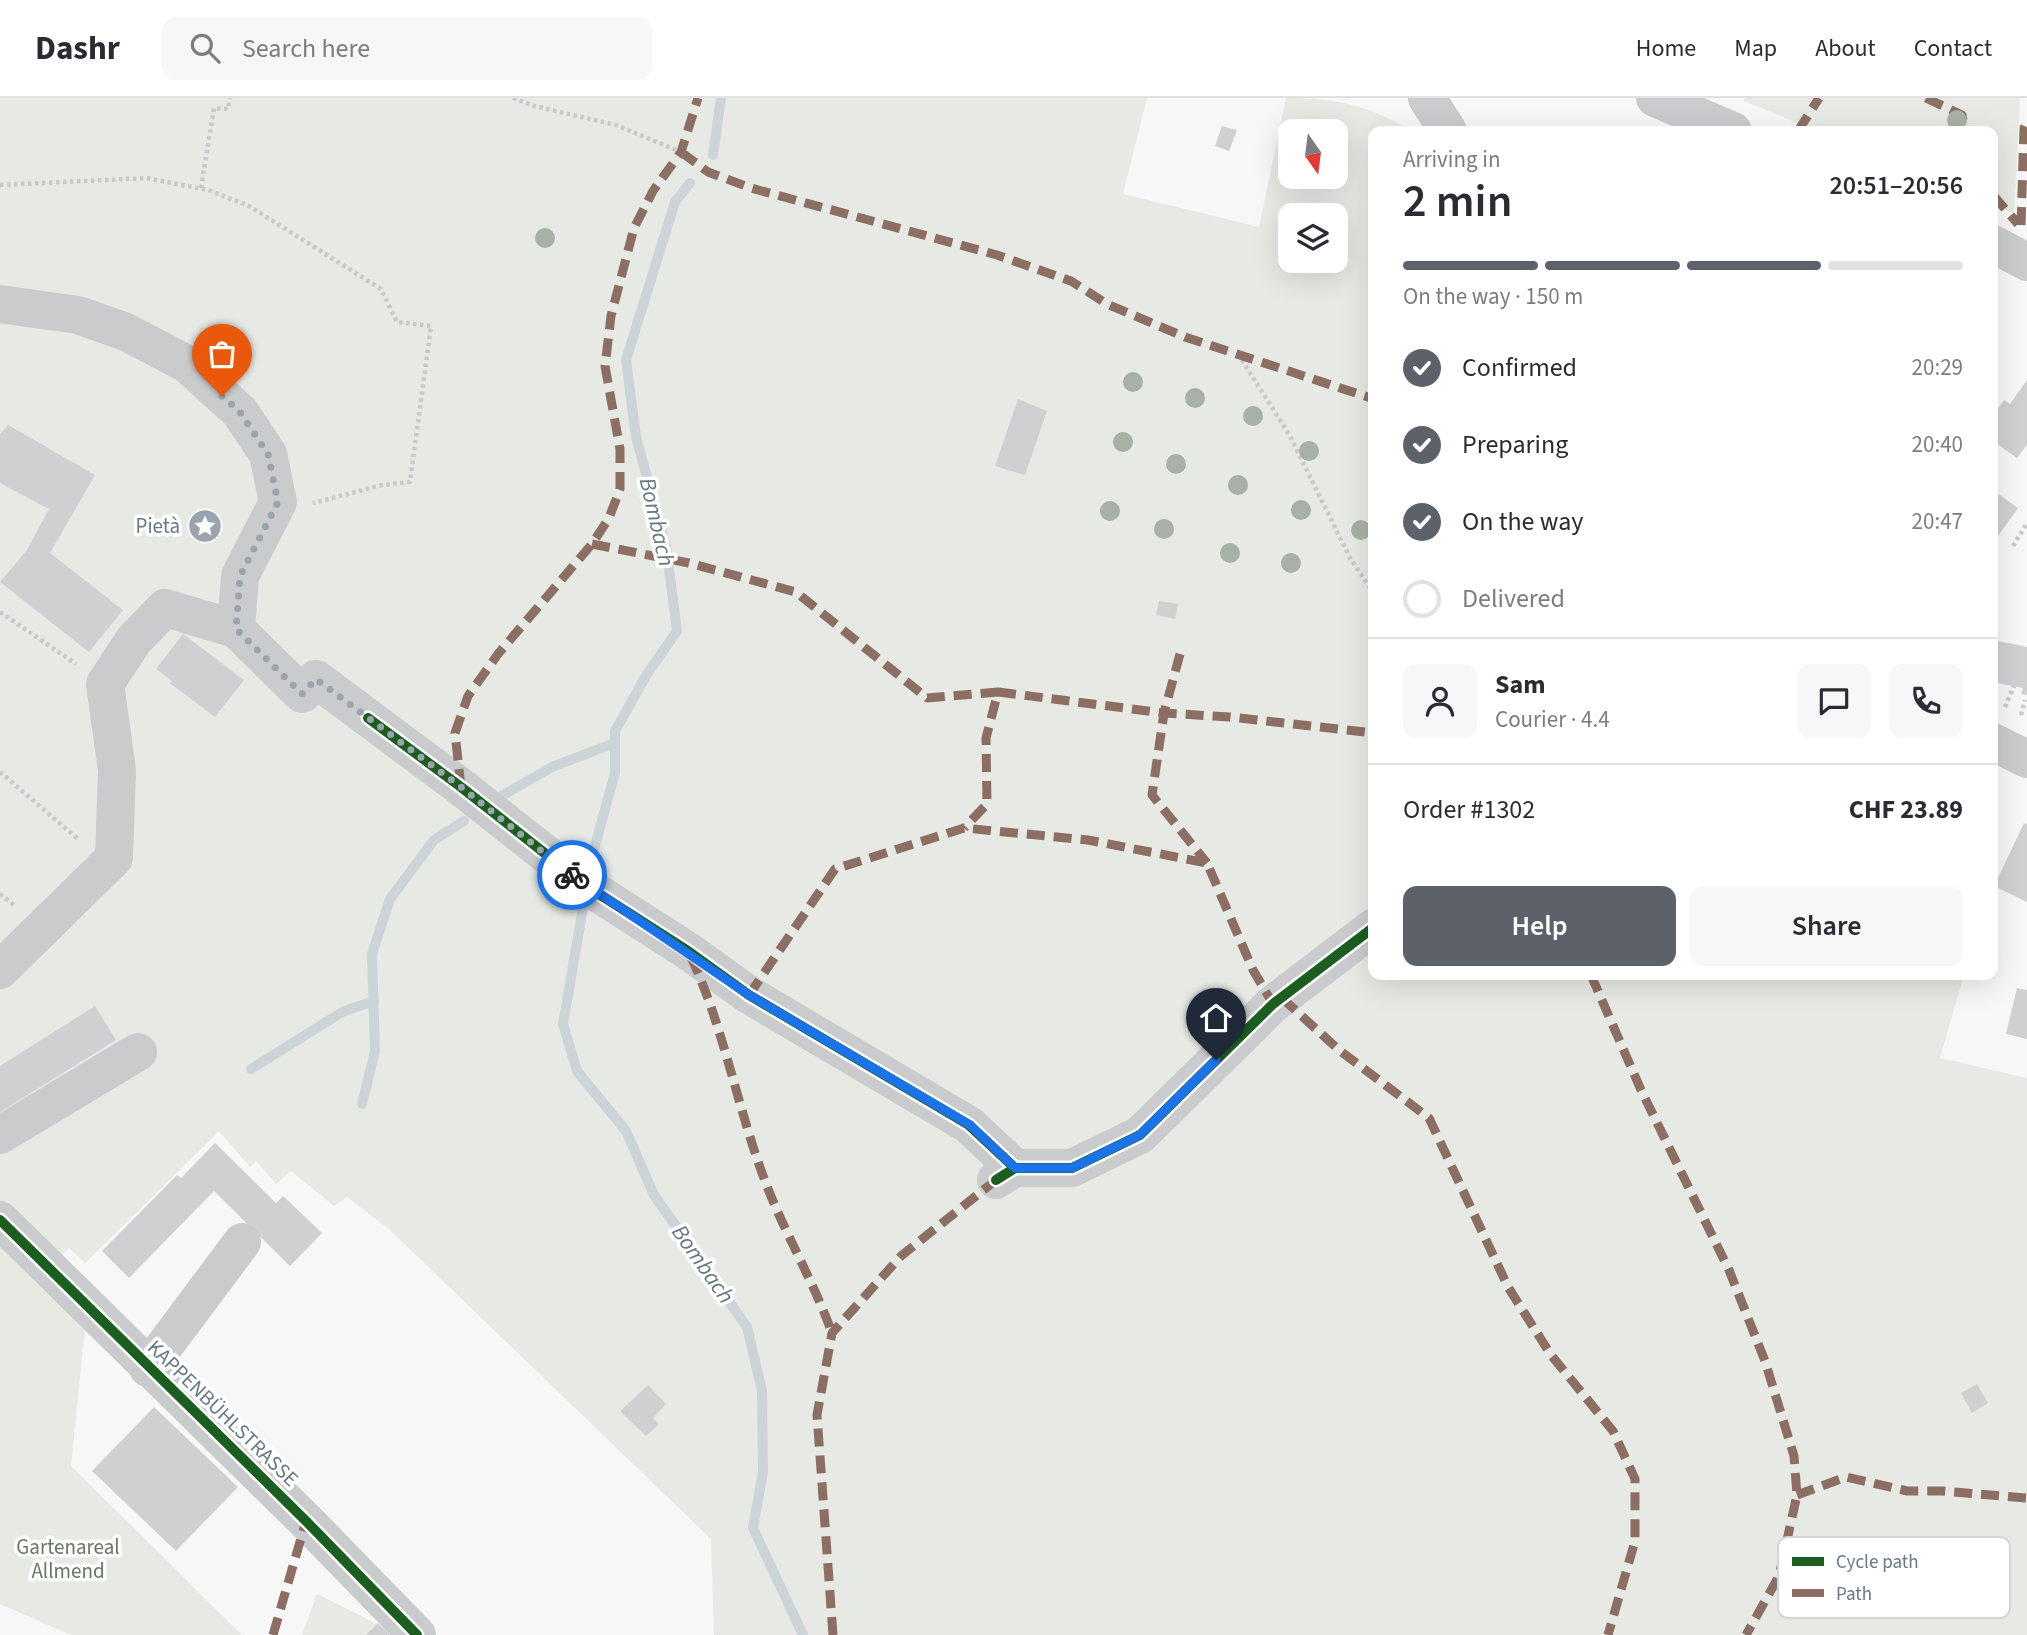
<!DOCTYPE html>
<html lang="en">
<head>
<meta charset="utf-8">
<style>
	:root { --surface:#fff; --page:#f7f7f7; --text:#2b2b33; --muted:#7c7c81; --line:#e1e1e2; --accent:#5d616a }
	body { margin:0; font-family:"Source Sans 3",sans-serif; background:var(--page); color:var(--text); height:100vh; display:flex; flex-direction:column; font-size:26px; white-space:nowrap }
	* { box-sizing:border-box; margin:0 }
	p { font-size:23px; color:var(--muted) }
	.icon { flex:none; width:38px; height:38px; fill:none; stroke:currentColor; stroke-width:2; stroke-linecap:round; stroke-linejoin:round }
	.map { position:relative; flex:1; overflow:hidden }
	.side { position:absolute; left:1368px; top:28px; width:630px; height:854px; display:flex; flex-direction:column; background:var(--surface); border-radius:14px; box-shadow:0 7px 28px #0002 }
	.side>* { flex:none }
	.needle { width:46px; rotate:166deg }
	.controls { position:absolute; left:1278px; top:21px; display:grid; gap:14px }
	.controls a { display:grid; place-items:center; width:70px; height:70px; border-radius:14px; background:var(--surface); box-shadow:0 7px 28px #0002; font-size:35px }
	.pin { position:absolute; display:grid; place-items:center; width:60px; height:60px; color:#fff; margin:-72px -30px; border-radius:50% 50% 50% 0; rotate:-45deg; box-shadow:0 0 7px #0007 }
	.pin .icon { rotate:45deg }
	.courier { position:absolute; display:grid; place-items:center; width:70px; height:70px; margin:-35px; border:5px solid #1a73e8; border-radius:50%; background:#fff; color:#222; box-shadow:0 2px 9px #0007 }
	.overview em { font-style:normal; font-weight:600 }
	.overview div { display:flex; flex-direction:column-reverse }
	.overview { display:flex; align-items:center; justify-content:space-between; height:119px; padding:0 35px }
	h1 { font-size:46px; font-weight:600; line-height:52px }
	.bar { display:grid; grid-template-columns:repeat(4,1fr); gap:10px 7px; align-content:center; height:84px; padding:0 35px }
	.bar i { height:9px; border-radius:5px; background:var(--line) }
	.bar .selected { background:var(--accent) }
	.bar p { grid-column:span 4 }
	.line { display:flex; align-items:center; gap:18px; padding:0 35px; border-top:2px solid var(--line) }
	.line div { flex:1 }
	.round { display:grid; place-items:center; flex:none; width:74px; height:74px; border-radius:14px; background:var(--page) }
	ol { padding:0 35px; list-style:none }
	li { display:flex; align-items:center; gap:21px; height:77px }
	li p { margin-inline-start:auto }
	li .icon { padding:7px; border-radius:50%; background:var(--accent); color:#fff; stroke-width:4 }
	li:last-child { color:var(--muted) }
	li i { width:38px; height:38px; border:4px solid var(--line); border-radius:50% }
	.cta { display:flex; gap:14px; margin-top:auto; padding:14px 35px }
	.cta a { flex:1; height:80px; border-radius:14px; background:var(--accent); color:#fff; font-size:28px; font-weight:600; line-height:80px; text-align:center }
	.cta a+a { background:var(--page); color:var(--text) }
	header { display:flex; align-items:center; gap:42px; box-sizing:border-box; height:98px; padding:0 35px; background:var(--surface); border-bottom:2px solid var(--line) }
	header strong { font-size:33px }
	nav { display:flex; gap:38px; margin-inline-start:auto; font-size:24px }
	.search { width:490px; height:63px; background:var(--page); display:flex; align-items:center; gap:18px; box-sizing:border-box; padding:0 24px; border-radius:14px; color:var(--muted); font-size:26px }
	.map>svg:first-child { display:block }
</style>
</head>
<body>
<header>
<strong>Dashr</strong>
<div class="search"><svg class="icon" aria-label="search" viewBox="0 0 24 24"><circle cx="10" cy="10" r="6"/><path d="M15 15l6 6"/></svg>Search here</div>
<nav><a>Home</a><a>Map</a><a>About</a><a>Contact</a></nav>
</header>
<div class="map">
<svg width="2027" height="1537" viewBox="0 0 2027 1537">
	<rect width="100%" height="100%" fill="#f7f7f7"/>
	<path fill="#e6e9e4" fill-rule="evenodd" d="M 0,0 L 1147,0 L 1123,96 L 1259,129 L 1286,0 C 1334,0 1370,7 1411,33 L 1374,33 L 1374,877 L 1964,877 L 1940,960 L 2027,980 L 2027,1537 L 714,1537 L 711,1441 L 389,1131 L 347,1099 L 334,1108 L 291,1073 L 276,1086 L 256,1063 L 250,1069 L 219,1033 L 85,1165 L 69,1150 L 58,1160 L 0,1103 ZM 1290,33 L 1335,33 L 1335,79 L 1290,79 ZM 1290,117 L 1335,117 L 1335,163 L 1290,163 Z
		M 1745,0 L 2020,0 L 2014,116 L 1993,107 L 1993,33 L 1817,33 L 1744,3 Z
		M 0,1146 L 85,1229 L 71,1368 L 242,1537 L 71,1537 L 0,1506 Z
		M 317,1496 L 399,1537 L 302,1537 Z"/>
	<g fill="none" stroke-linecap="round" stroke-linejoin="round">
		<path stroke="#cdd4d8" stroke-width="10" d="M 713,57 L 721,0
			M 503,697 L 552,669 L 615,645
			M 593,755 L 615,675 L 615,633 L 647,576 L 677,533 L 666,448 L 636,339 L 626,262 L 675,104 L 690,85
			M 583,810 L 563,926 L 577,973 L 626,1033 L 654,1097 L 747,1229 L 762,1293 L 763,1374 L 753,1430 L 803,1537
			M 251,971 L 344,913 L 374,903
			M 362,1006 L 375,953 L 372,856 L 390,801 L 434,742 L 464,723"/>
	</g>
	<path fill="#ced0d1" d="M 1222,28 L 1237,32 L 1229,53 L 1215,48 Z
		M 2027,282 L 2027,347 L 2017,360 L 1993,343 L 1993,317 L 2004,302 L 2010,306 Z
		M 1018,301 L 1047,313 L 1025,377 L 995,368 Z
		M 8,327 L 95,377 L 50,455 L 123,512 L 89,554 L 0,484 L 27,452 L 49,411 L 0,385 L 0,336 Z
		M 1993,392 L 2018,410 L 1996,441 L 1993,439 Z
		M 1159,503 L 1178,506 L 1175,521 L 1156,517 Z
		M 183,536 L 244,582 L 215,619 L 170,585 L 172,583 L 156,571 Z
		M 1993,542 L 2027,549 L 2027,597 L 2021,596 L 2023,590 L 1993,584 Z
		M 2024,725 L 2027,726 L 2027,804 L 1994,788 Z
		M 2017,890 L 2027,892 L 2027,941 L 2006,936 Z
		M 95,908 L 116,942 L 0,1014 L 0,968 Z
		M 215,1045 L 276,1105 L 283,1098 L 322,1135 L 290,1168 L 214,1093 L 129,1180 L 102,1153 L 177,1077 L 181,1080 Z
		M 1977,1286 L 1988,1305 L 1972,1315 L 1961,1295 Z
		M 648,1287 L 666,1306 L 653,1320 L 659,1326 L 646,1338 L 620,1313 Z
		M 154,1309 L 238,1389 L 176,1453 L 92,1373 Z
		M 378,1525 L 390,1537 L 366,1537 Z"/>
	<g fill="none" stroke-linecap="round" stroke-linejoin="round">
		<path stroke="#c7c9ca" stroke-width="4.5" stroke-dasharray="3.5 3.5" stroke-linecap="butt" d="M 513,0 L 534,8 L 616,27 L 681,54
			M 0,87 L 146,80 L 208,92 L 249,108 L 381,191 L 397,224 L 431,228 L 410,384 L 382,387 L 313,405
			M 201,90 L 214,10 L 228,11 L 230,0
			M 1238,256 L 1290,338 L 1350,460 L 1374,496
			M 2013,448 L 2027,425
			M 0,514 L 76,566
			M 2005,609 L 2014,588
			M 2021,617 L 2025,602
			M 0,674 L 79,742
			M 0,796 L 15,808"/>
		<path stroke="#cacbcc" stroke-width="38" d="M 1427,0 L 1448,33
			M 1655,0 L 1733,33
			M 1993,146 L 2027,164
			M 0,206 L 78,217 L 126,234 L 187,266 L 240,314 L 268,356 L 278,404 L 240,478 L 236,531 L 302,596 L 316,581 L 461,689 L 585,787 L 688,853 L 749,897 L 969,1027 L 1015,1070
			M 1993,644 L 2027,661
			M 0,872 L 114,760 L 117,672 L 105,586 L 134,542 L 165,510 L 236,531
			M 0,1037 L 138,954
			M 996,1082 L 1015,1070 L 1072,1070 L 1140,1037 L 1273,906 L 1374,829
			M 0,1122 L 306,1423 L 417,1537
			M 148,1270 L 242,1144"/>
		<path stroke="#8d6e63" stroke-width="9" stroke-dasharray="18 9" stroke-linecap="butt" d="M 1926,0 L 1962,17 L 1965,33
			M 1798,33 L 1819,0
			M 681,54 L 708,74 L 751,90 L 997,157 L 1071,183 L 1107,206 L 1185,239 L 1374,301
			M 1993,97 L 2018,126
			M 2021,127 L 2024,30 L 2027,24
			M 592,446 L 689,465 L 796,494 L 927,600 L 998,594 L 986,640 L 987,706 L 964,730
			M 1180,556 L 1164,615 L 1152,697 L 1207,765
			M 998,594 L 1164,615 L 1230,619 L 1374,635
			M 461,689 L 455,635 L 468,598 L 498,556 L 592,446 L 609,420 L 620,391 L 620,351 L 605,268 L 611,218 L 634,130 L 653,93 L 681,54 L 698,0
			M 691,859 C 724,930 737,1009 765,1083 C 784,1134 813,1182 832,1235
			M 1591,877 L 1641,992 L 1729,1172 L 1765,1263 L 1794,1358 L 1797,1397 L 1779,1478 L 1746,1537
			M 749,897 L 835,771 L 964,730 L 1088,742 L 1207,765 L 1253,872 L 1273,906
			M 1282,900 L 1339,952 L 1429,1020 L 1508,1189 L 1551,1257 L 1613,1333 L 1635,1381 L 1635,1443 L 1608,1537
			M 1797,1397 L 1846,1379 L 1907,1393 L 1943,1393 L 2027,1400
			M 273,1537 L 306,1423
			M 833,1537 L 817,1317 L 832,1235 L 901,1158 L 996,1082"/>
		<g stroke="#fff" stroke-width="15">
			<path id="cycleway" d="M 368,620 L 461,689 L 585,787 L 688,853 L 749,897 L 969,1027 L 1015,1070
				M 996,1082 L 1015,1070 L 1072,1070 L 1140,1037 L 1273,906 L 1374,829
				M 0,1122 L 306,1423 L 417,1537"/>
		</g>
		<use href="#cycleway" stroke="#1b5e20" stroke-width="10"/>
	</g>
	<g fill="#a7b1a6">
		<circle cx="1957" cy="22" r="10"/>
		<circle cx="545" cy="140" r="10"/>
		<circle cx="1133" cy="284" r="10"/>
		<circle cx="1195" cy="300" r="10"/>
		<circle cx="1253" cy="318" r="10"/>
		<circle cx="1123" cy="344" r="10"/>
		<circle cx="1309" cy="353" r="10"/>
		<circle cx="1176" cy="366" r="10"/>
		<circle cx="1238" cy="387" r="10"/>
		<circle cx="1301" cy="412" r="10"/>
		<circle cx="1110" cy="413" r="10"/>
		<circle cx="1164" cy="431" r="10"/>
		<circle cx="1361" cy="432" r="10"/>
		<circle cx="1230" cy="455" r="10"/>
		<circle cx="1291" cy="465" r="10"/>
	</g>
	<g fill="none" stroke-linecap="round" stroke-linejoin="round">
		<path stroke="#9ba4ad" stroke-width="7" stroke-dasharray="0 12.6" d="M 222,298 L 240,314 L 268,356 L 278,404 L 240,478 L 236,531 L 302,596 L 316,581 L 461,689 L 572,777"/>
		<path stroke="#1a73e8" stroke-width="9" d="M 572,777 L 749,897 L 970,1027 L 1015,1070 L 1072,1070 L 1140,1037 L 1216,962"/>
	</g>
	<defs>
		<g id="sight-disc" transform="scale(1.75)"><circle r="9.5" fill="#9ba4ad" stroke="#fff"/><path d="M0-6L1.8-2.2L6-1.7L2.9 1.2L3.7 5.4L0 3.3L-3.7 5.4L-2.9 1.2L-6-1.7L-1.8-2.2Z" fill="#fff"/></g>
	</defs>
	<g fill-rule="evenodd">
		<use href="#sight-disc" x="205" y="428"/>
	</g>
	<g text-anchor="middle" dominant-baseline="central" stroke-width="7" stroke-linejoin="round" paint-order="stroke">
		<g font-size="21" fill="#697885" stroke="#fff" text-anchor="end">
			<text x="180" y="428">Pietà</text>
		</g>
		<g font-size="21" fill="#697885" stroke="#fff">
			<text transform="translate(223 1315) rotate(44)">KAPPENBÜHLSTRASSE</text>
		</g>
		<g font-size="21" fill="#667764" stroke="#fff">
			<text x="68" y="1449">Gartenareal<tspan x="68" dy="24">Allmend</tspan></text>
		</g>
		<g font-size="23" font-style="italic" fill="#657880" stroke="#fff">
			<text transform="translate(657 424) rotate(77)">Bombach</text>
			<text transform="translate(703 1166) rotate(55)">Bombach</text>
		</g>
	</g>
	<rect x="1778" y="1439" width="232" height="81" rx="10" fill="#fff" stroke="#d2d6da" stroke-width="2"/>
	<rect x="1792" y="1459" width="32" height="9" fill="#1b5e20"/>
	<rect x="1792" y="1491" width="32" height="8" fill="#8d6e63"/>
	<g font-size="19" fill="#697885">
		<text x="1836" y="1470">Cycle path</text>
		<text x="1836" y="1502">Path</text>
	</g>
</svg>
<div class="controls">
<a><svg class="needle" viewBox="-14 -14 28 28"><path d="M0-13l5 13h-10z" fill="#e53935"/><path d="M0 13l5-13h-10z" fill="#7c7c81"/></svg></a>
<a><svg class="icon" aria-label="layers" viewBox="0 0 24 24"><path d="M12 4l9 5-9 5-9-5zM3 14l9 5 9-5"/></svg></a>
</div>
<div class="pin" style="left:222px;top:298px;background:#ea580c"><svg class="icon" aria-label="bag" viewBox="0 0 24 24"><path d="M5 8h14l-1 12H6zM9 8a3 3 0 0 1 6 0"/></svg></div>
<div class="pin" style="left:1216px;top:962px;background:#1f2937"><svg class="icon" aria-label="home" viewBox="0 0 24 24"><path d="M3 11l9-7 9 7M6 9v11h12V9"/></svg></div>
<div class="courier" style="left:572px;top:777px"><svg class="icon" aria-label="bike" viewBox="0 0 24 24"><circle cx="6" cy="16" r="4"/><circle cx="18" cy="16" r="4"/><path d="M6 16l4-8h5l3 8M10 8l3 8H6M13 5h3"/></svg></div>
<section class="side">
<div class="overview"><div><h1>2 min</h1><p>Arriving in</p></div><em>20:51–20:56</em></div>
<div class="bar"><i class="selected"></i><i class="selected"></i><i class="selected"></i><i></i><p>On the way · 150 m</p></div>
<ol>
<li><svg class="icon" aria-label="check" viewBox="0 0 24 24"><path d="M5 12l5 5 9-10"/></svg>Confirmed<p>20:29</p></li>
<li><svg class="icon" aria-label="check" viewBox="0 0 24 24"><path d="M5 12l5 5 9-10"/></svg>Preparing<p>20:40</p></li>
<li><svg class="icon" aria-label="check" viewBox="0 0 24 24"><path d="M5 12l5 5 9-10"/></svg>On the way<p>20:47</p></li>
<li><i></i>Delivered</li>
</ol>
<div class="line" style="height:126px"><a class="round"><svg class="icon" aria-label="person" viewBox="0 0 24 24"><circle cx="12" cy="8" r="4"/><path d="M4 21q1-7 8-7t8 7"/></svg></a><div><b>Sam</b><p>Courier · 4.4</p></div><a class="round"><svg class="icon" aria-label="chat" viewBox="0 0 24 24"><path d="M4 5h16v11H9l-5 4z"/></svg></a><a class="round"><svg class="icon" aria-label="phone" viewBox="0 0 24 24"><path d="M5 4h4l2 5-3 2q2 4 5 5l2-3 5 2v4C11 20 4 13 5 4z"/></svg></a></div>
<div class="line" style="height:91px"><div>Order #1302</div><b>CHF 23.89</b></div>
<div class="cta"><a>Help</a><a>Share</a></div>
</section>
</div>
</body>
</html>
